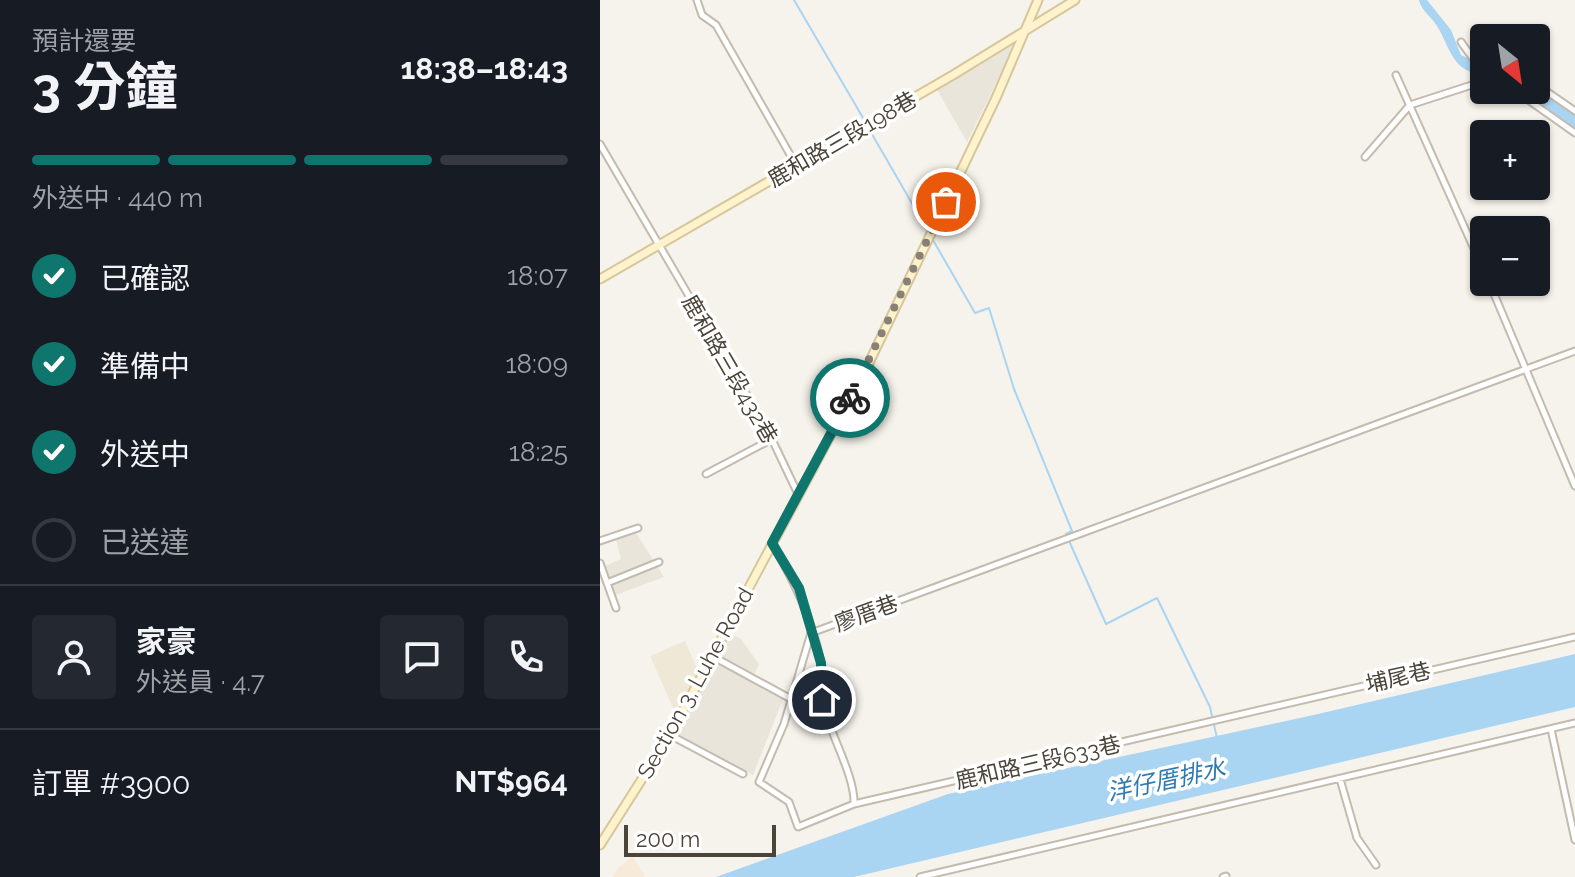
<!DOCTYPE html>
<html lang="zh-TW">
<head>
<meta charset="utf-8">
<style>
	:root { --surface:#171b24; --page:#242831; --text:#f1f3f6; --muted:#9ea1a6; --line:#363941; --accent:#0f766e }
	body { margin:0; font-family:Raleway,"Noto Sans TC",sans-serif; background:var(--page); color:var(--text); height:100vh; display:flex; flex-direction:column; font-size:30px; white-space:nowrap }
	* { box-sizing:border-box; margin:0 }
	p { font-size:26px; color:var(--muted) }
	.icon { flex:none; width:44px; height:44px; fill:none; stroke:currentColor; stroke-width:2; stroke-linecap:round; stroke-linejoin:round }
	.map { position:relative; flex:1; overflow:hidden }
	.drawer { display:flex; flex-direction:column; background:var(--surface); width:600px }
	.drawer>* { flex:none }
	.needle { width:52px; rotate:150deg }
	.controls { position:absolute; left:870px; top:24px; display:grid; gap:16px }
	.controls a { display:grid; place-items:center; width:80px; height:80px; border-radius:8px; background:var(--surface); box-shadow:0 2px 6px #0004; font-size:40px }
	.scale { position:absolute; left:24px; bottom:20px; width:152px; box-sizing:border-box; padding-left:8px; border:4px solid #4b4439; border-top:0; font-size:22px; line-height:28px; white-space:nowrap; color:#4b4439; -webkit-text-stroke:6px #fff; paint-order:stroke }
	.pin { position:absolute; display:grid; place-items:center; width:68px; height:68px; color:#fff; margin:-34px; border:4px solid #fff; border-radius:50%; box-shadow:0 2px 8px #0007 }
	.courier { position:absolute; display:grid; place-items:center; width:80px; height:80px; margin:-40px; border:6px solid #0f766e; border-radius:50%; background:#fff; color:#222; box-shadow:0 2px 10px #0007 }
	.headline em { font-style:normal; font-weight:700 }
	.headline div { display:flex; flex-direction:column-reverse }
	.headline { display:flex; align-items:center; justify-content:space-between; height:136px; padding:0 32px }
	h1 { font-size:52px; font-weight:700; line-height:60px }
	.bar { display:grid; grid-template-columns:repeat(4,1fr); gap:12px 8px; align-content:center; height:96px; padding:0 32px }
	.bar i { height:10px; border-radius:6px; background:var(--line) }
	.bar .active { background:var(--accent) }
	.bar p { grid-column:span 4 }
	.line { display:flex; align-items:center; gap:20px; padding:0 32px; border-top:2px solid var(--line) }
	.line div { flex:1 }
	.round { display:grid; place-items:center; flex:none; width:84px; height:84px; border-radius:8px; background:var(--page) }
	ol { padding:0 32px; list-style:none }
	li { display:flex; align-items:center; gap:24px; height:88px }
	li p { margin-inline-start:auto }
	li .icon { padding:8px; border-radius:50%; background:var(--accent); color:#fff; stroke-width:4 }
	li:last-child { color:var(--muted) }
	li i { width:44px; height:44px; border:4px solid var(--line); border-radius:50% }
	main { display:flex; flex:1; min-height:0 }
	.map>svg:first-child { display:block }
</style>
</head>
<body>
<main>
<section class="drawer">
<div class="headline"><div><h1>3 分鐘</h1><p>預計還要</p></div><em>18:38–18:43</em></div>
<div class="bar"><i class="active"></i><i class="active"></i><i class="active"></i><i></i><p>外送中 · 440 m</p></div>
<ol>
<li><svg class="icon" aria-label="check" viewBox="0 0 24 24"><path d="M5 12l5 5 9-10"/></svg>已確認<p>18:07</p></li>
<li><svg class="icon" aria-label="check" viewBox="0 0 24 24"><path d="M5 12l5 5 9-10"/></svg>準備中<p>18:09</p></li>
<li><svg class="icon" aria-label="check" viewBox="0 0 24 24"><path d="M5 12l5 5 9-10"/></svg>外送中<p>18:25</p></li>
<li><i></i>已送達</li>
</ol>
<div class="line" style="height:144px"><a class="round"><svg class="icon" aria-label="person" viewBox="0 0 24 24"><circle cx="12" cy="8" r="4"/><path d="M4 21q1-7 8-7t8 7"/></svg></a><div><b>家豪</b><p>外送員 · 4.7</p></div><a class="round"><svg class="icon" aria-label="chat" viewBox="0 0 24 24"><path d="M4 5h16v11H9l-5 4z"/></svg></a><a class="round"><svg class="icon" aria-label="phone" viewBox="0 0 24 24"><path d="M5 4h4l2 5-3 2q2 4 5 5l2-3 5 2v4C11 20 4 13 5 4z"/></svg></a></div>
<div class="line" style="height:104px"><div>訂單 #3900</div><b>NT$964</b></div>
</section>
<div class="map">
<svg width="975" height="877" viewBox="0 0 975 877">
	<rect width="100%" height="100%" fill="#f6f3ec"/>
	<path fill="#eae5da" d="M 417,41 L 367,142 L 336,88 Z
		M 36,533 L 64,577 L 13,596 L 3,567 L 21,559 L 16,539 Z
		M 129,634 L 140,638 L 159,664 L 152,680 L 183,699 L 153,775 L 74,734 Z"/>
	<path fill="#f7ead8" d="M 33,856 L 45,877 L 13,877 L 18,868 Z"/>
	<path fill="#efe8d6" d="M 85,641 L 99,674 L 75,712 L 50,656 Z"/>
	<path fill="#a9d4f2" d="M 819,0 L 827,0 L 851,30 L 861,55 L 884,66 L 884,75 C 852,72 851,49 837,26 C 831,16 822,12 819,0 Z
		M 936,88 L 975,115 L 975,128 L 922,90 Z
		M 975,654 L 975,707 L 254,877 L 116,877 L 348,794 L 718,714 Z"/>
	<g fill="none" stroke-linecap="round" stroke-linejoin="round">
		<path stroke="#a9d4f2" stroke-width="2" d="M 194,0 L 266,123
			M 269,129 L 328,231
			M 333,240 L 375,313 L 389,308 L 414,389 L 472,531 L 466,534 L 506,624 L 557,598 L 610,707 L 617,738"/>
		<g stroke="#c2bbae" stroke-width="9">
			<path id="street" d="M 97,0 L 102,15 L 116,25 L 196,165
				M 861,42 L 874,60 L 884,62
				M 796,75 L 884,271
				M 936,84 L 975,111
				M 914,90 L 975,133
				M 0,144 L 168,431 L 198,494
				M 765,157 L 810,105 L 884,81
				M 889,282 L 975,486
				M 975,351 L 211,633 L 184,724 L 159,782 L 189,802 L 198,827 L 254,804 L 975,637
				M 106,474 L 172,439
				M 0,541 L 38,528
				M 172,544 C 195,581 212,619 221,663 C 224,681 222,699 227,717 C 235,743 255,779 254,804
				M 0,563 L 7,583 L 59,562
				M 7,583 L 16,608
				M 112,656 L 191,699
				M 951,729 L 975,840
				M 70,735 L 143,774
				M 740,779 L 757,838 L 776,865
				M 320,877 L 975,723
				M 623,877 L 626,876"/>
		</g>
		<g stroke="#d6c79b" stroke-width="11">
			<path id="secondary" d="M 0,279 L 353,75 L 475,0
				M 0,845 L 70,735 L 266,369 L 396,98 L 438,0"/>
		</g>
		<use href="#street" stroke="#fff" stroke-width="5"/>
		<use href="#secondary" stroke="#fff3cd" stroke-width="7"/>
	</g>
	<g fill="none" stroke-linecap="round" stroke-linejoin="round">
		<path stroke="#878178" stroke-width="8" stroke-dasharray="0 14.4" d="M 250,398 L 346,202"/>
		<path stroke="#0f766e" stroke-width="10" d="M 222,700 L 221,663 L 199,588 L 172,543 L 250,398"/>
	</g>
	<g text-anchor="middle" dominant-baseline="central" stroke-width="7" stroke-linejoin="round" paint-order="stroke">
		<g font-size="22" fill="#4b4439" stroke="#fff">
			<text transform="translate(242 139) rotate(-30)">鹿和路三段198巷</text>
			<text transform="translate(130 369) rotate(60)">鹿和路三段432巷</text>
			<text transform="translate(266 613) rotate(-20)">廖厝巷</text>
			<text transform="translate(798 677) rotate(-13)">埔尾巷</text>
			<text transform="translate(95 683) rotate(-61)">Section 3, Luhe Road</text>
			<text transform="translate(438 762) rotate(-13)">鹿和路三段633巷</text>
		</g>
		<g font-size="24" font-style="italic" fill="#2e7ab2" stroke="#fff">
			<text transform="translate(566 780) rotate(-12)">洋仔厝排水</text>
		</g>
	</g>
</svg>
<div class="controls">
<a><svg class="needle" viewBox="-14 -14 28 28"><path d="M0-13l5 13h-10z" fill="#e53935"/><path d="M0 13l5-13h-10z" fill="#9ea1a6"/></svg></a>
<a>+</a>
<a>−</a>
</div>
<div class="scale">200 m</div>
<div class="pin" style="left:346px;top:202px;background:#ea580c"><svg class="icon" aria-label="bag" viewBox="0 0 24 24"><path d="M5 8h14l-1 12H6zM9 8a3 3 0 0 1 6 0"/></svg></div>
<div class="pin" style="left:222px;top:700px;background:#1f2937"><svg class="icon" aria-label="home" viewBox="0 0 24 24"><path d="M3 11l9-7 9 7M6 9v11h12V9"/></svg></div>
<div class="courier" style="left:250px;top:398px"><svg class="icon" aria-label="bike" viewBox="0 0 24 24"><circle cx="6" cy="16" r="4"/><circle cx="18" cy="16" r="4"/><path d="M6 16l4-8h5l3 8M10 8l3 8H6M13 5h3"/></svg></div>
</div>
</main>
</body>
</html>
